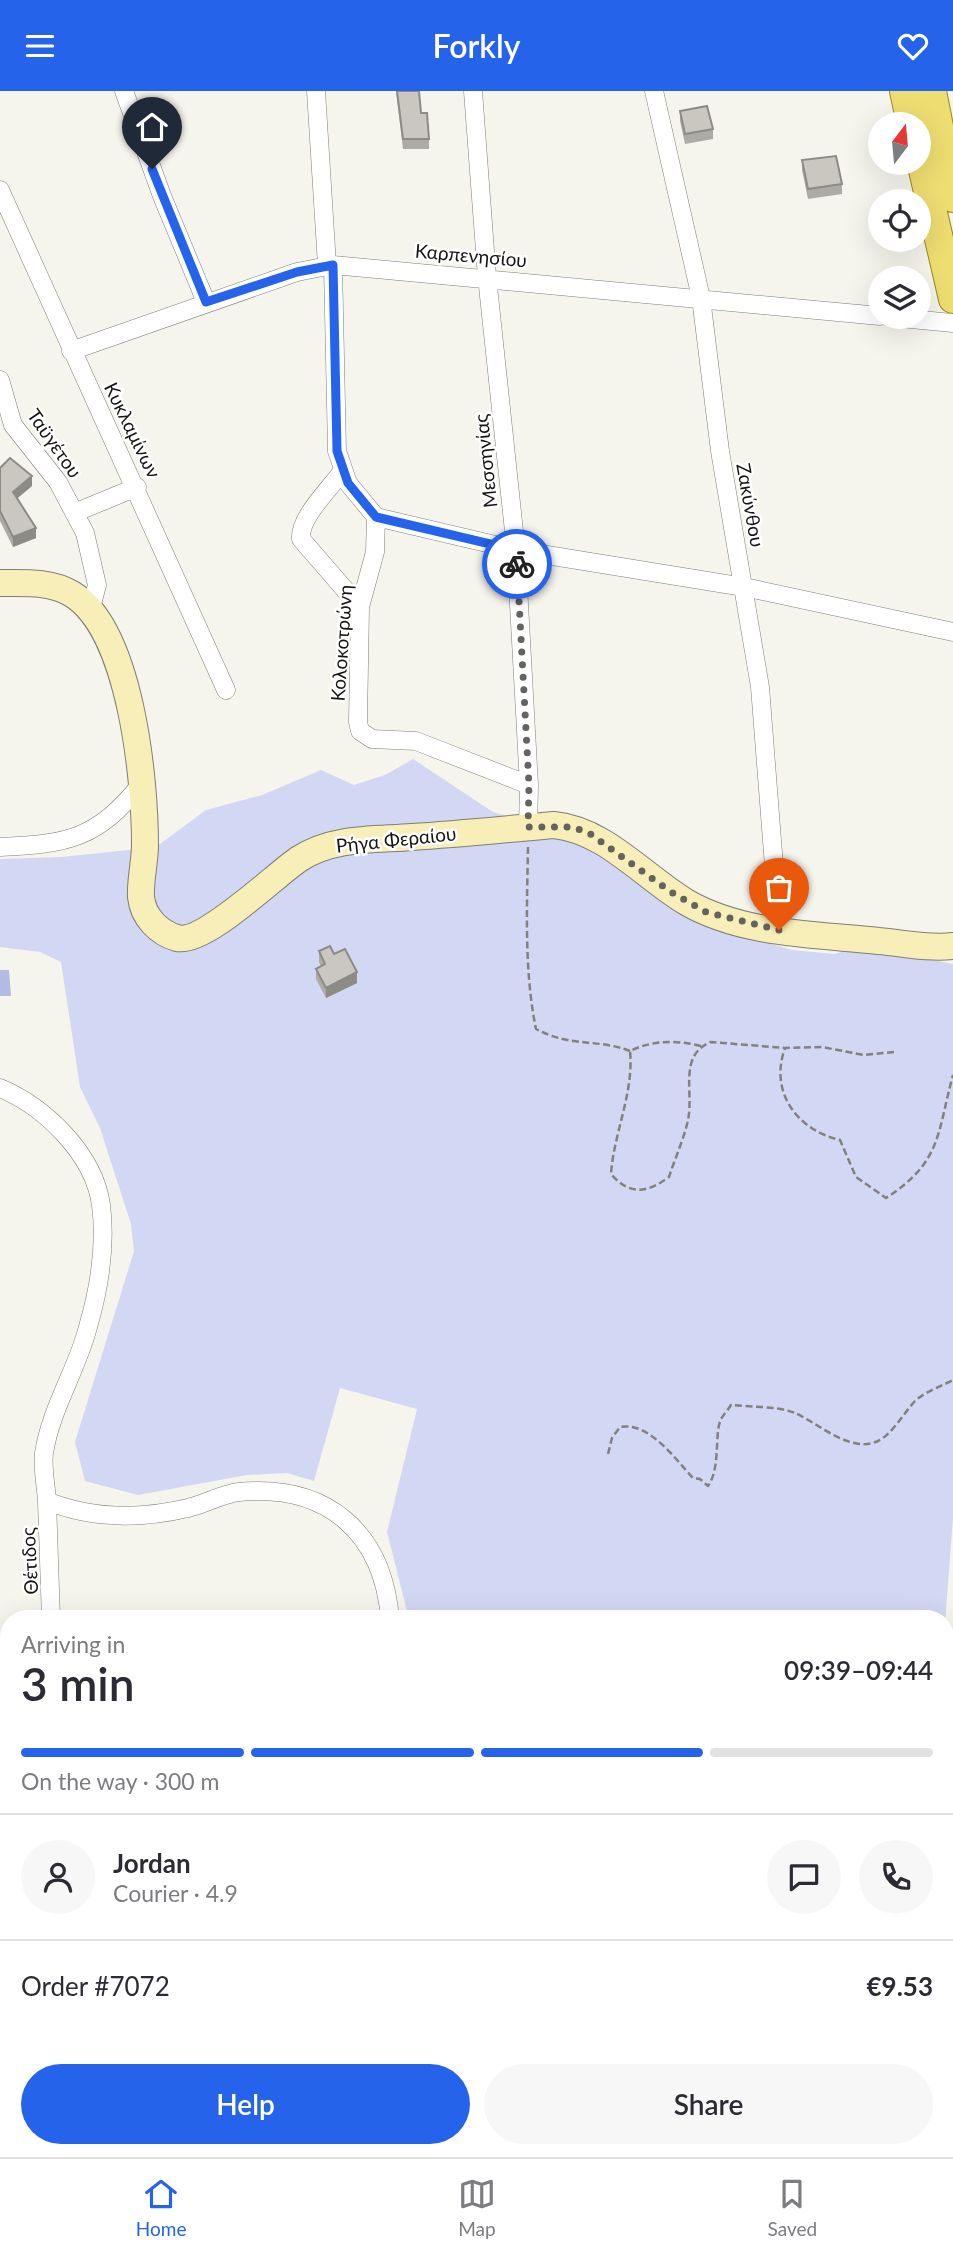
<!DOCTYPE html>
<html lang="en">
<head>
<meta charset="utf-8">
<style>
	:root { --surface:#fff; --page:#f7f7f7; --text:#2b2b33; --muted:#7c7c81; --line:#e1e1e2; --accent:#2563eb }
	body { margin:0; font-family:Lato,sans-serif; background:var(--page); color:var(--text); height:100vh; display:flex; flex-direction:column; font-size:26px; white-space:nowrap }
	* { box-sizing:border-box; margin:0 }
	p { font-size:23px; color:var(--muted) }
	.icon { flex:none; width:38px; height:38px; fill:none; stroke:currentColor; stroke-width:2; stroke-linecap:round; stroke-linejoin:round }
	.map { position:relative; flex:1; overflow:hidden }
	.drawer { position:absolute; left:0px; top:1519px; width:954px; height:548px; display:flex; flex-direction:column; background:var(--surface); border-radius:28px 28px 0 0; box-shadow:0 7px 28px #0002 }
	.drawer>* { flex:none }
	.needle { width:46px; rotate:16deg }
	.buttons { position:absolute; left:868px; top:21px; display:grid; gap:14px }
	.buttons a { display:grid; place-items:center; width:63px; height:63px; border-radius:50%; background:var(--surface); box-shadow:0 7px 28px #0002; font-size:35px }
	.pin { position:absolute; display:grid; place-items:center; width:60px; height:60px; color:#fff; margin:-72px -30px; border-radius:50% 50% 50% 0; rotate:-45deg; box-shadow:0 0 7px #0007 }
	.pin .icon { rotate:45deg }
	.courier { position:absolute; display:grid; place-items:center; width:70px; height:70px; margin:-35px; border:5px solid #2563eb; border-radius:50%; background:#fff; color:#222; box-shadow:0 2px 9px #0007 }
	.summary em { font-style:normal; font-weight:600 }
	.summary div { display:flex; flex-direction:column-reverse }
	.summary { display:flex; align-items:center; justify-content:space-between; height:119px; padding:0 21px }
	h1 { font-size:46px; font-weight:600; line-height:52px }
	.bar { display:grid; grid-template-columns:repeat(4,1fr); gap:10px 7px; align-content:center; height:84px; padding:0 21px }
	.bar i { height:9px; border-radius:5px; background:var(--line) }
	.bar .selected { background:var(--accent) }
	.bar p { grid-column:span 4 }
	.line { display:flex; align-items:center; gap:18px; padding:0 21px; border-top:2px solid var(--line) }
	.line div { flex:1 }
	.round { display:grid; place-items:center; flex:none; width:74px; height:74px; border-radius:37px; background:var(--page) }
	.action { display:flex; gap:14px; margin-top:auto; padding:14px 21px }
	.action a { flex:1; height:80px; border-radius:42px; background:var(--accent); color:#fff; font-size:28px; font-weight:600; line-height:80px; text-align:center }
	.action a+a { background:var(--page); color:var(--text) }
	header { display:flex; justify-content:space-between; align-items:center; height:91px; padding:0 21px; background:var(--accent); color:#fff; font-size:32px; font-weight:600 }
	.tabs { display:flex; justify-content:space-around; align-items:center; height:98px; border-top:2px solid var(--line); background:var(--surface); font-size:19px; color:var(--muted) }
	.tabs a { display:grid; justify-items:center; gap:4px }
	.tabs .selected { color:var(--accent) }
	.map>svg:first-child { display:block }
</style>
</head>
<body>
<header><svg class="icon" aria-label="menu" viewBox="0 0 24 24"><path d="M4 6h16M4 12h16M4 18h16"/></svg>Forkly<svg class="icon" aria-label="heart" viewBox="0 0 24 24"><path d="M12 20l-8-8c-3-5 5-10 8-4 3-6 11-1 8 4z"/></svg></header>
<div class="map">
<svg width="953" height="2066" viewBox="0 0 953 2066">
	<rect width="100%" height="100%" fill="#f6f5ed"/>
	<path fill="#d2d7f4" d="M 413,668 L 493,721 L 589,750 L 716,836 L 792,859 L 835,863 L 862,854 L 953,873 L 953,1427 L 945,1532 L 945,1528 L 409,1528 L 387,1441 L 417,1318 L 340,1297 L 314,1390 L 287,1382 L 247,1384 L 138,1404 L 85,1390 L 75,1351 L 134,1160 L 131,1133 L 100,1037 L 80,996 L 61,871 L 40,861 L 0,856 L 0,768 L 62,766 L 156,756 L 206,719 L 262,704 L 321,679 L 354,694 L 385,684 Z
		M 267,2058 L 914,2058 L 913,2066 L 272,2066 Z"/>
	<path fill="#b4bbe3" d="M 0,879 L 9,879 L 11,905 L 0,905 Z"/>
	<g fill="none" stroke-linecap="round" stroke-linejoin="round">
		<g stroke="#7f7e77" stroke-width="19">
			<path id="street" d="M 124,0 L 162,105 L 206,211
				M 316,0 L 327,174
				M 473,0 L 487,186 L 516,459 L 529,694 L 528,736
				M 654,0 L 701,207 L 720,360 L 760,596 L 779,839
				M 0,99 L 226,599
				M 333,174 L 337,360 L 348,392 L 376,426 L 375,461 L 360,516 L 358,631 L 360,640 L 372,648 L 416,650 L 529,694
				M 890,226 L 953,232
				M 71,260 L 297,181 L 333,174 L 880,225
				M 0,289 L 13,334 L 58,391 L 85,442 L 97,494 L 91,517
				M 343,379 C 331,397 299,426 301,448 L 360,516
				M 74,422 L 137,396
				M 376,426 L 516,459 L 744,496 L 953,541
				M 0,756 C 68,753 97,748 141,693
				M 0,997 C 45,1016 94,1063 101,1114 C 106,1153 99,1198 88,1236 C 77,1279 51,1317 44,1362 C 42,1376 46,1394 47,1410 C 92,1428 141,1428 188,1417 C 206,1413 221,1403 239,1401 C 327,1393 383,1441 390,1528
				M 47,1410 L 51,1528
				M 0,1622 L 9,1614"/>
		</g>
		<g stroke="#7f7e77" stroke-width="28">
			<path id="secondary" d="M 0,492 C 24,492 51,490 72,503 C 131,539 145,689 145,754 C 145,771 140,789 141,806 C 143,826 159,842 177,847 C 204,854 275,784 299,768 C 333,746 374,749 412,746 C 459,743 507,738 554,734 C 605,739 643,785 686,811 C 743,844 815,843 879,850 C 903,852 929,858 953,855
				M 0,1841 L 9,1840
				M 945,1926 L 953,1926
				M 945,1947 L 953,1947"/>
		</g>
		<g stroke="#9b8912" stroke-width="30">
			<path id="primary" d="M 904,0 L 911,33
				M 932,0 L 953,107
				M 919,62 L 953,208
				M 945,1721 L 953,1645
				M 929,2066 L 929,2058"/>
		</g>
		<path stroke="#82817c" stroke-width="2.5" stroke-dasharray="7 3.5" stroke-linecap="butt" d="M 528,756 C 527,816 524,880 536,938 C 572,957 596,947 630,960
			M 701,955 C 677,949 653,949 630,960 C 634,1002 614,1041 611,1083 C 630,1105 647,1102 669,1086 C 675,1067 684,1048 688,1029 C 694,1001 678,964 711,951 L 785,957
			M 894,961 L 864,964 L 822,956 L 785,957 C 769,1001 797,1039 840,1049 L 856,1086 L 886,1107 C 942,1071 937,1042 953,984
			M 608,1363 L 612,1347 L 620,1336 C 649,1330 676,1369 693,1387 L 700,1388 L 708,1395 C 721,1377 714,1342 721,1328 C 724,1323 728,1319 731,1314 C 750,1316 777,1315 795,1322 C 820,1333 855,1367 883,1347 C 896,1337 904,1322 915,1310 C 926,1300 940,1296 953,1289"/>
		<use href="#street" stroke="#fff" stroke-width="18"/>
		<use href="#secondary" stroke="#f7eeb8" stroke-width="26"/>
		<use href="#primary" stroke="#eedd71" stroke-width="28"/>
	</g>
	<path fill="#adaba5" d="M 396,0 L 419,0 L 421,22 L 429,48 L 429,58 L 403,58 Z
		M 680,20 L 713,38 L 713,48 L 685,53 L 680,30 Z
		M 802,69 L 842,93 L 842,103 L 808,108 L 802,79 Z
		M 0,377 L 32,395 L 17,407 L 36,447 L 13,456 L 0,430 Z
		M 319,860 L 334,863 L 357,892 L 326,907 L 316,888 L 316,878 L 321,876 L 319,871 Z"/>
	<path fill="#8d8b86" d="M 32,385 L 32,395 L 13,411 L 13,401 Z
		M 36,437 L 36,447 L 13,456 L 13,446 Z
		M 357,881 L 357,892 L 326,907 L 326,897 Z"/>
	<path fill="#c9c7c0" stroke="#8d8b86" stroke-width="2" d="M 397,0 L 419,0 L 421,22 L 427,22 L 429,48 L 403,48 Z
		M 707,15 L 713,38 L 685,43 L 680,20 Z
		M 836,65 L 842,93 L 808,98 L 802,69 Z
		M 10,367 L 32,385 L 13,401 L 36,437 L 13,446 L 0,420 L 0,377 Z
		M 330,855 L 334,863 L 345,858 L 357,881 L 326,897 L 316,878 L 325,873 L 319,860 Z"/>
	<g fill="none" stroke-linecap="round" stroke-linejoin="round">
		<path stroke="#64635f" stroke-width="7" stroke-dasharray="0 12.6" d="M 517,473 L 529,694 L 528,736 L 572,736 L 589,742 L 671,801 L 706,821 L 779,839"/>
		<path stroke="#2563eb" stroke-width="9" d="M 152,78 L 206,211 L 297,181 L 333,174 L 337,360 L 348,392 L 376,426 L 516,459 L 517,473"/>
	</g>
	<g text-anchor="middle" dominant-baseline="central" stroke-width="5" stroke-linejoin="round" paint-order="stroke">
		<g font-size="19" fill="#161513" stroke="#fff">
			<text transform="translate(471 164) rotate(5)">Καρπενησίου</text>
			<text transform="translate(133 339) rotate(64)">Κυκλαμίνων</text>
			<text transform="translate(55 352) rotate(55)">Ταϋγέτου</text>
			<text transform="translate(485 370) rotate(-96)">Μεσσηνίας</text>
			<text transform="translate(751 414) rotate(80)">Ζακύνθου</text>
			<text transform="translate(341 552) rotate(-86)">Κολοκοτρώνη</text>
			<text transform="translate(396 748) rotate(-6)">Ρήγα Φεραίου</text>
			<text transform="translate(29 1470) rotate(-93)">Θέτιδος</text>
		</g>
	</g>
</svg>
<div class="buttons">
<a><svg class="needle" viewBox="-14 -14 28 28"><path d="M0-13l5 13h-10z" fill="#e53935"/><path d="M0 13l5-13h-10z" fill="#7c7c81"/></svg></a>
<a><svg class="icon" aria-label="locate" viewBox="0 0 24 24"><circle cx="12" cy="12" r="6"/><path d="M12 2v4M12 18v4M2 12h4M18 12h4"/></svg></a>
<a><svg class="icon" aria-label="layers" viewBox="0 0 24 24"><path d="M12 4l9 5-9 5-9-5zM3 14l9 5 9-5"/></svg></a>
</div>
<div class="pin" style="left:779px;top:839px;background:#ea580c"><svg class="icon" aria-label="bag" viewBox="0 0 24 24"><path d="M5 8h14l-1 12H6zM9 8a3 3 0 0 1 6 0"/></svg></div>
<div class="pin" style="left:152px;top:78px;background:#1f2937"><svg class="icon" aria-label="home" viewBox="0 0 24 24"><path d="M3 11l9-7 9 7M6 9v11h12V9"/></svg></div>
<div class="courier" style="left:517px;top:473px"><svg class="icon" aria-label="bike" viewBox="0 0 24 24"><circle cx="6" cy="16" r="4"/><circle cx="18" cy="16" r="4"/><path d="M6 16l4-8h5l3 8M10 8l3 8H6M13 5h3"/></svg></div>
<section class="drawer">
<div class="summary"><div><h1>3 min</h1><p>Arriving in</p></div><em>09:39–09:44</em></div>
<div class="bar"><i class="selected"></i><i class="selected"></i><i class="selected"></i><i></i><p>On the way · 300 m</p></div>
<div class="line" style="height:126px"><a class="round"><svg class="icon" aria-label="person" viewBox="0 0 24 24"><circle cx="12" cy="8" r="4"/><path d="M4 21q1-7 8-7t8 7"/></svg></a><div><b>Jordan</b><p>Courier · 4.9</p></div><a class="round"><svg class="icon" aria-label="chat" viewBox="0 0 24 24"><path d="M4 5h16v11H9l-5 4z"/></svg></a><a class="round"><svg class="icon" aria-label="phone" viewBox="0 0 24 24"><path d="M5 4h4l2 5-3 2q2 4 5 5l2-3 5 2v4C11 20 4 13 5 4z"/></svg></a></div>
<div class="line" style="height:91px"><div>Order #7072</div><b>€9.53</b></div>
<div class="action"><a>Help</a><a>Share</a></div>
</section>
</div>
<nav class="tabs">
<a class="selected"><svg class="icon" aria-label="home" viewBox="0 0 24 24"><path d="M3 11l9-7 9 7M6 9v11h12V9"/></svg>Home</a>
<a><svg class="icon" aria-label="map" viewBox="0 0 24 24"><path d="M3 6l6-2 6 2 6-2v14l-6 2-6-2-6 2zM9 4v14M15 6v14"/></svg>Map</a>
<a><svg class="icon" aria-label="saved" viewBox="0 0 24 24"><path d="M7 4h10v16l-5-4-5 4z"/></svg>Saved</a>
</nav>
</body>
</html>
